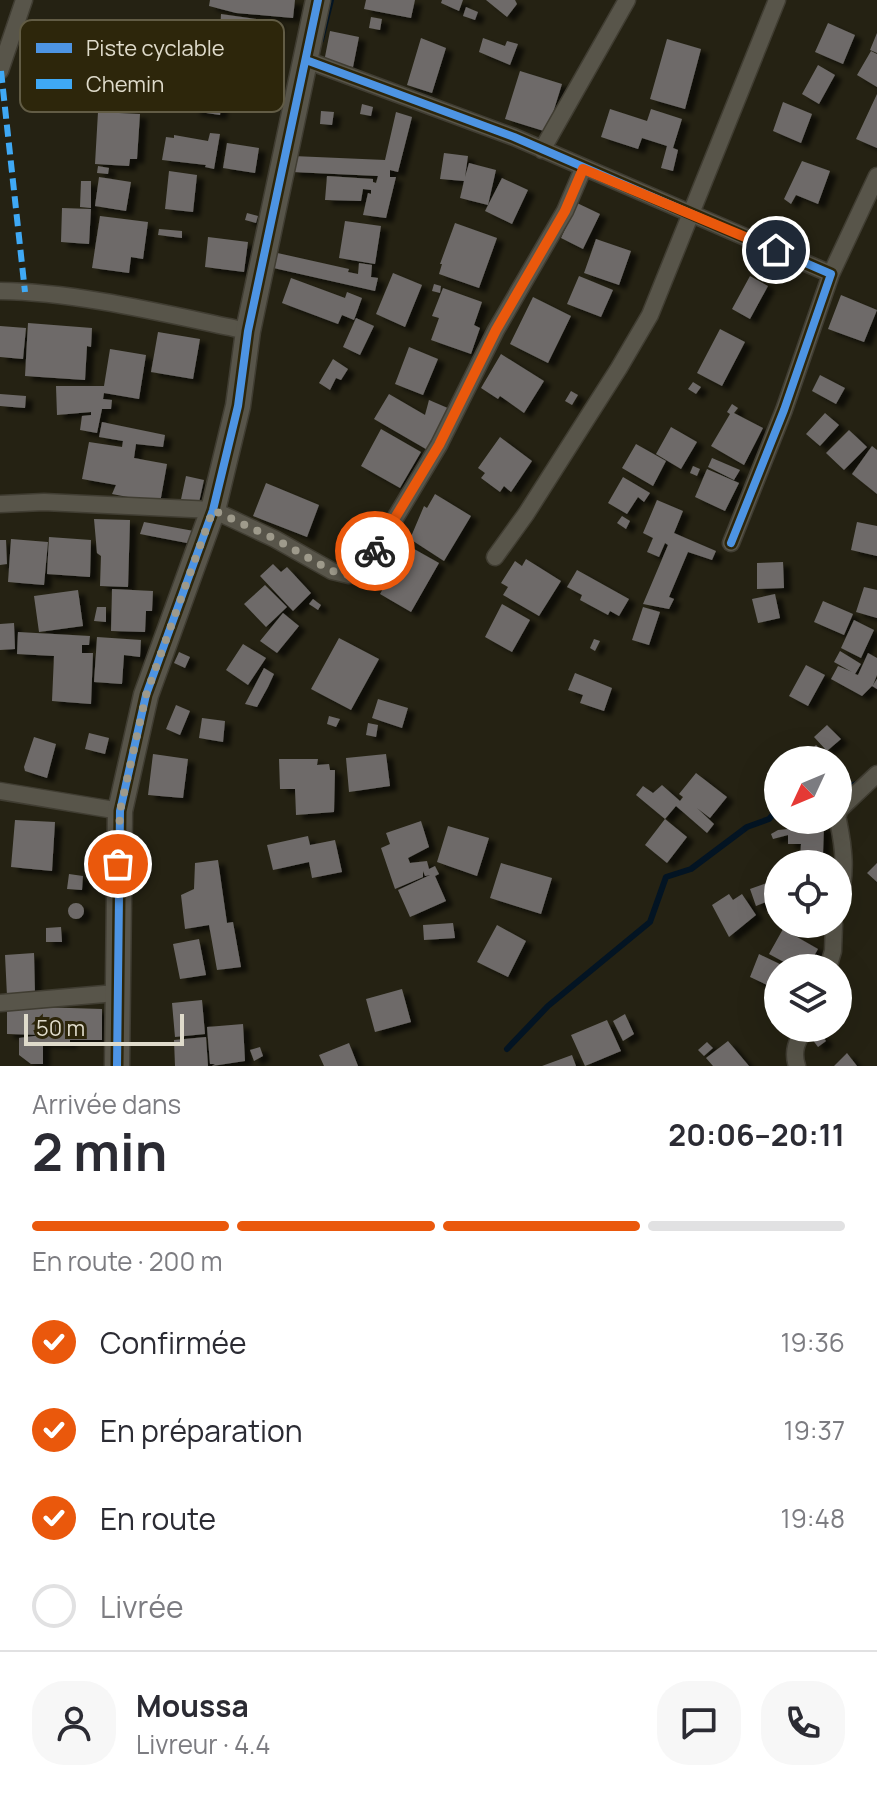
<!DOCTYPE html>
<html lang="fr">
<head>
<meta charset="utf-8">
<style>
	:root { --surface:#fff; --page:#f7f7f7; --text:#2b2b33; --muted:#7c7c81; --line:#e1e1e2; --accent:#ea580c }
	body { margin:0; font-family:Manrope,sans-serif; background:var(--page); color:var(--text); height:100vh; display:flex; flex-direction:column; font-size:30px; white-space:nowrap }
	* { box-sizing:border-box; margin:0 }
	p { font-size:26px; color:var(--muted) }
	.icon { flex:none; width:44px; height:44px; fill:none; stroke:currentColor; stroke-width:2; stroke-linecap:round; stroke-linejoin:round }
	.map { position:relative; height:1066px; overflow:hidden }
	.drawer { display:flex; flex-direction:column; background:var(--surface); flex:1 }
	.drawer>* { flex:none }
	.needle { width:52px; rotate:226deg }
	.fabs { position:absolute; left:764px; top:746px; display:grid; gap:16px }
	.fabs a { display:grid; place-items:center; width:88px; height:88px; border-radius:50%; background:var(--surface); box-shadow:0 8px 32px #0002; font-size:40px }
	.scale { position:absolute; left:24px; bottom:20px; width:160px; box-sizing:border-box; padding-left:8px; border:4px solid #dfdbcb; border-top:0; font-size:22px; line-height:28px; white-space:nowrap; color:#dfdbcb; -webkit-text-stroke:6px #2d260b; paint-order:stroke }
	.pin { position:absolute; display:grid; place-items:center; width:68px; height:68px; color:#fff; margin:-34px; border:4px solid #fff; border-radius:50%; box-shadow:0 2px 8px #0007 }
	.courier { position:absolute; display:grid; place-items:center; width:80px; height:80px; margin:-40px; border:6px solid #ea580c; border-radius:50%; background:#fff; color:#222; box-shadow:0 2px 10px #0007 }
	.summary em { font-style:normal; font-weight:700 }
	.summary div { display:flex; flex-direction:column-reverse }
	.summary { display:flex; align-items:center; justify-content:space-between; height:136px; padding:0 32px }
	h1 { font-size:52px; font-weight:700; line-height:60px }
	.bar { display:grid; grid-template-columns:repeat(4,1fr); gap:12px 8px; align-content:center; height:96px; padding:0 32px }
	.bar i { height:10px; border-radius:6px; background:var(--line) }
	.bar .on { background:var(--accent) }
	.bar p { grid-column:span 4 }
	.line { display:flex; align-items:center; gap:20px; padding:0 32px; border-top:2px solid var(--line) }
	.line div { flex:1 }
	.round { display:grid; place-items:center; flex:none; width:84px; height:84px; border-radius:32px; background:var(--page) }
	ol { padding:0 32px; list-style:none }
	li { display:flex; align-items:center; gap:24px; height:88px }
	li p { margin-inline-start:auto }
	li .icon { padding:8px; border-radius:50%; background:var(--accent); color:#fff; stroke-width:4 }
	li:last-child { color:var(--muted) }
	li i { width:44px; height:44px; border:4px solid var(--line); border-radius:50% }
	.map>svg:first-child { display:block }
</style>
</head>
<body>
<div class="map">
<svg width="877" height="1066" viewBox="0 0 877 1066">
	<defs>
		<filter id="shadow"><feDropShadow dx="7" dy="4.5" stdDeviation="2" flood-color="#0009"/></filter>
	</defs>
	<rect width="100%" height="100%" fill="#252213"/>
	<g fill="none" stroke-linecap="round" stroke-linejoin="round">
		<path stroke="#031423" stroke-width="6" d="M 321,40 L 331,0
			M 838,791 L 861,782
			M 507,1049 L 548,1006 L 650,922 L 666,877 L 691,869 L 747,827 L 769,819 L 778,809"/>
	</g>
	<path fill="#6e6b69" filter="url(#shadow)" d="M 210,0 L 295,0 L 293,18 L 236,13 L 209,6 Z
		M 366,0 L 415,0 L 411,18 L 364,9 Z
		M 442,0 L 463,0 L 459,11 L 441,3 Z
		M 486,0 L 515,0 L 517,4 L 507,17 Z
		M 466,7 L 478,12 L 475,20 L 463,16 Z
		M 221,14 L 278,22 L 269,65 L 219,52 Z
		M 371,17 L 382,19 L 380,30 L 369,28 Z
		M 828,23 L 855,35 L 843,64 L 815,52 Z
		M 330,31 L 359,37 L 353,67 L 324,62 Z
		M 877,33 L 877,53 L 870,50 Z
		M 421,38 L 446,48 L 432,93 L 407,85 Z
		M 483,38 L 505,46 L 507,41 L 518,44 L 510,65 L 479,52 Z
		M 667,39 L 701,49 L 685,109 L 650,99 Z
		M 207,46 L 213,47 L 212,57 L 227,59 L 220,115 L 193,111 L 200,56 L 206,56 Z
		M 871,51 L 877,54 L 877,87 L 857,75 Z
		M 818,65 L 835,75 L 819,104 L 802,94 Z
		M 520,71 L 562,84 L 547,132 L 505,119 Z
		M 877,94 L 877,148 L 856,139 Z
		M 783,102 L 812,114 L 801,143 L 773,131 Z
		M 362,104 L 373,107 L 371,116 L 360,114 Z
		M 610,109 L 647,121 L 651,109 L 682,119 L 673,148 L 678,150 L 673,171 L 661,168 L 667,146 L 642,138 L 638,149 L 601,137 Z
		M 321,111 L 334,112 L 332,125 L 320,124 Z
		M 98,112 L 140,114 L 137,159 L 130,159 L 129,166 L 95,164 Z
		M 396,112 L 412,117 L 398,172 L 390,170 L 390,177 L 396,177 L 386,218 L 363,215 L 368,193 L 371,194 L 371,190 L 363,189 L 361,201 L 325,200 L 327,176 L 373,179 L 373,182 L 376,183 L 378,176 L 292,172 L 293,156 L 385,160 Z
		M 210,133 L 220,134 L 214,169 L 205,167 L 206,165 L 162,160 L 166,137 L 174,138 L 174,135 L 208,141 Z
		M 227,143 L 259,148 L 255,173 L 223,168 Z
		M 444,153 L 468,156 L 465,177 L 469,163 L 496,170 L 488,205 L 460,198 L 464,181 L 440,179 Z
		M 802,161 L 830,171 L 818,204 L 796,195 L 791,204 L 784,199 Z
		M 98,166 L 109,168 L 108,174 L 97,173 Z
		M 169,171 L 197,175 L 193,212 L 165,209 Z
		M 99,177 L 131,182 L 126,211 L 95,206 Z
		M 502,178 L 528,190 L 512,224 L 485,211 Z
		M 81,181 L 91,181 L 91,208 L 80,207 Z
		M 577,203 L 600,214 L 583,249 L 561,238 Z
		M 62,208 L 91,209 L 89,244 L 61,242 Z
		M 247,213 L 258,216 L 256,223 L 245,220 Z
		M 100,216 L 148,222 L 143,259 L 131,257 L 129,273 L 92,268 Z
		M 345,221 L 381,226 L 375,264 L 339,258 Z
		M 455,223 L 497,238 L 479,288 L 439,274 L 442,264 L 440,264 Z
		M 159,229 L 182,231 L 182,238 L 158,235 Z
		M 208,237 L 248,242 L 244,272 L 205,267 Z
		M 596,239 L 631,251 L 619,285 L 584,273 Z
		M 273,252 L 349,269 L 348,272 L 358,274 L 359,263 L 372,265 L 371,277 L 378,278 L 375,291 L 269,267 Z
		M 393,273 L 422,285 L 405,327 L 376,314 Z
		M 579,276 L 613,290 L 601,317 L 567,304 Z
		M 750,276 L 768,286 L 750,319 L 732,309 Z
		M 291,278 L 345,298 L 347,292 L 362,298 L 354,320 L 342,315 L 338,324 L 282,303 Z
		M 434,284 L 441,286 L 440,293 L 432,291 Z
		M 443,288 L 482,302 L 474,325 L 480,328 L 471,354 L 431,340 L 439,318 L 432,316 Z
		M 841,295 L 877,310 L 864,342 L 828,329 Z
		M 533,297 L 571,316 L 548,363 L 510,344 Z
		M 356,318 L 374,326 L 360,355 L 343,347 Z
		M 28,323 L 92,328 L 91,347 L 87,346 L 85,380 L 25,376 Z
		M 0,326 L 26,328 L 23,359 L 0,357 Z
		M 720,329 L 745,342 L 722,386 L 697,373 Z
		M 158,332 L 200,339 L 193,379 L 151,372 Z
		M 409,347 L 438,359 L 423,395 L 395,384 Z
		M 110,349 L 146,355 L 139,399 L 104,393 L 103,399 L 112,400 L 111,409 L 102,409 L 97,433 L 80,430 L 82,416 L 91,415 L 91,412 L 57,415 L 56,386 L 104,386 Z
		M 501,354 L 544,381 L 524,413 L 500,396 L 498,399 L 481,388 Z
		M 333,359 L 348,369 L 341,380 L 336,378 L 330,390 L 319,383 Z
		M 820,375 L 845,388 L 836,404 L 812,391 Z
		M 693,382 L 701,387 L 696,394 L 688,389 Z
		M 571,391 L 578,395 L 572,405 L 565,401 Z
		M 0,394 L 26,396 L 25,408 L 0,406 Z
		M 389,394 L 425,415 L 429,400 L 450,409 L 431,452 L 374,419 Z
		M 732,404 L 738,408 L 734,413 L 763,428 L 744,465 L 711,446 L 730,414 L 727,412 Z
		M 825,413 L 839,425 L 820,446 L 806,434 Z
		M 102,422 L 165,435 L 163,447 L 136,444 L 134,458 L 167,464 L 160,503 L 112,494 L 116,485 L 82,479 L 89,442 L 122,447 L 123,441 L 99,437 Z
		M 671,427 L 697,442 L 681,469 L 656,454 Z
		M 381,429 L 421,452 L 400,488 L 361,466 Z
		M 849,430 L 867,447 L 844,470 L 826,453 Z
		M 500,437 L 532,461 L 511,492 L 504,486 L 500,492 L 481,478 L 485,473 L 478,468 Z
		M 636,444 L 666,461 L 653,486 L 622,468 Z
		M 872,446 L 877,450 L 877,494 L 852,474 Z
		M 712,458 L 740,470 L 734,480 L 708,467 Z
		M 693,466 L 700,469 L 697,476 L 690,473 Z
		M 707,469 L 739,483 L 725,511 L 695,497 Z
		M 186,476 L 204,480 L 198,507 L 180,504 Z
		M 623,477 L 650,493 L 644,502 L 638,497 L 627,514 L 608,503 Z
		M 266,483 L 319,505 L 307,537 L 253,516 Z
		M 435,494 L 471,516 L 444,561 L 410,539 L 424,506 L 427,508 Z
		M 657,500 L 683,511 L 674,533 L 716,551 L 712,560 L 688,552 L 669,597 L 674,599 L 669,609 L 643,604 L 668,545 L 665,543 L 659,557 L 647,552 L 653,538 L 643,533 Z
		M 622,516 L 630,521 L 626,529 L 617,523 Z
		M 94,519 L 130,520 L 128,587 L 100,586 L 101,556 L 97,553 Z
		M 144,522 L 194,531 L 192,544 L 140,534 Z
		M 857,522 L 877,526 L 877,556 L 851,550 Z
		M 49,537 L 91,540 L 90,577 L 47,574 Z
		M 11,539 L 48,542 L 44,585 L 8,582 Z
		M 0,540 L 6,540 L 7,564 L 0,565 Z
		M 407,545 L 439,563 L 411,612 L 380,594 Z
		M 526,559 L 561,581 L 539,616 L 503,595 L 508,587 L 501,583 L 515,561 L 522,566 Z
		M 783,562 L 784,588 L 757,589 L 757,563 Z
		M 273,564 L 281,572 L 287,567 L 311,593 L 293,611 L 260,576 Z
		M 577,570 L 629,599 L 619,616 L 610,611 L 608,615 L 580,600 L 582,595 L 567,587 Z
		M 265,585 L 287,607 L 266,627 L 244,604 Z
		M 864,587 L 877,590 L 877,618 L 856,612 Z
		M 112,589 L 153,591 L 152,611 L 146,611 L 145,632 L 111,631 Z
		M 78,590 L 83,626 L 39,632 L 34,596 Z
		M 775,594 L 780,618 L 758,623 L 752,599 Z
		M 313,599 L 321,605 L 318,610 L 309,604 Z
		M 823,601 L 853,614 L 844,635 L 814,622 Z
		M 502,604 L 530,620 L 512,652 L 485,637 Z
		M 97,607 L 106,607 L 106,622 L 94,621 Z
		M 643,607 L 660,612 L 649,645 L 632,640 Z
		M 283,613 L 299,626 L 277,653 L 260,641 Z
		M 854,620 L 874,630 L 861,658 L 841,648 Z
		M 14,623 L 15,649 L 0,650 L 0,624 Z
		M 18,632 L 90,636 L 89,645 L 82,645 L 82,653 L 93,653 L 91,704 L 52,701 L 54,656 L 17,654 Z
		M 97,637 L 141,640 L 140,657 L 124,655 L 122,684 L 94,682 Z
		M 339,638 L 379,659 L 351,710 L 311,689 Z
		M 594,639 L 600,641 L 595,651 L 590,648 Z
		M 243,644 L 266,658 L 248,685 L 226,670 Z
		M 840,651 L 861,664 L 855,674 L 858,675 L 868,653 L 877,658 L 877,675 L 873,685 L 877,679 L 877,689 L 872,686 L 862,696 L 831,679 L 838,666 L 852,672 L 834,662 Z
		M 179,652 L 190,657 L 185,668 L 174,663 Z
		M 806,665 L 825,675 L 808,706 L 789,696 Z
		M 264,668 L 274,674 L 268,687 L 257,707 L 245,704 Z
		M 575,673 L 612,688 L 604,711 L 580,703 L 583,695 L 568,690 Z
		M 378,699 L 408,708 L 402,728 L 372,718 Z
		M 176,705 L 190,711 L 180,735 L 166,729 Z
		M 329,716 L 340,719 L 336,727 L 327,724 Z
		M 202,718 L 225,721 L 223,742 L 199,738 Z
		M 368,723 L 378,725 L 376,737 L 366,735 Z
		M 827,725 L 841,739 L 827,751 L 814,737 Z
		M 89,733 L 109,738 L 105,754 L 85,749 Z
		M 34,737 L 56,744 L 47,778 L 25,771 L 24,767 Z
		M 816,745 L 832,760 L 801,760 Z
		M 153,754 L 188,759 L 183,798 L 148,795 Z
		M 386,754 L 390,786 L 349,792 L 346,758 Z
		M 279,759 L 318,759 L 317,765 L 329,764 L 330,770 L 335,770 L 334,812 L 296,815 L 295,789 L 280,789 Z
		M 696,773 L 727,797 L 710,818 L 697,808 L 714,824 L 707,833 L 676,806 L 665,819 L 636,795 L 643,786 L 653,793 L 662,785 L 680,801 L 683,797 L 679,794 Z
		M 840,780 L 848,788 L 838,798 L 838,782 Z
		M 665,819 L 687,837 L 667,863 L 645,845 Z
		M 15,820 L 55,822 L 52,871 L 11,867 Z
		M 421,821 L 429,847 L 408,858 L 410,863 L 427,861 L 429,869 L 435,866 L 439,874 L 435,876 L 446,901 L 410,917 L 398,890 L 430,875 L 425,876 L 423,871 L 423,877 L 395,889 L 381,848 L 390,844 L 386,833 Z
		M 824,825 L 823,854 L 816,854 L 815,859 L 800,858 L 801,844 L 788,844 L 788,835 L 773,839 L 771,834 L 778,830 L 788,829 L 788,826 Z
		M 448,826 L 489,838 L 477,876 L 437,862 Z
		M 308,836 L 310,845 L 335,840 L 342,872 L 312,878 L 309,862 L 273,870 L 267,845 Z
		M 218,860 L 227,923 L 233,922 L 241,967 L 217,970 L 209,925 L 185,929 L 181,895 L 194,889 L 195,863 Z
		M 501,863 L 552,878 L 541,914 L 490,898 Z
		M 877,863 L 877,882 L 867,873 Z
		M 69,874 L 83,876 L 82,890 L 67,889 Z
		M 778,879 L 778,897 L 756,906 L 750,889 Z
		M 729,894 L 733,900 L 742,894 L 756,915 L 729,937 L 712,905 Z
		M68 911a8 8 0 1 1 16 0a8 8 0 1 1-16 0Z
		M 778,906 L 778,913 L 768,914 L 767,907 Z
		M 453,923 L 455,938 L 424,940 L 423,925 Z
		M 497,925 L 526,941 L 508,977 L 477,962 Z
		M 61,927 L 62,942 L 46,942 L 46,928 Z
		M 783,929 L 818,949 L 807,968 L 795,968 L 769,954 Z
		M 199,939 L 206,975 L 180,979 L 173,944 Z
		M 34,953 L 35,995 L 7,996 L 5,955 Z
		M 759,954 L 788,968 L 778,968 L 778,987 L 768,982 L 767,985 L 750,977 Z
		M 402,989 L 411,1022 L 375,1032 L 366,999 Z
		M 202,1000 L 205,1034 L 175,1037 L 172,1003 Z
		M 7,1006 L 102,1009 L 102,1040 L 70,1040 L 70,1044 L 43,1043 L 43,1064 L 31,1064 L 19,1055 L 19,1038 L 42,1035 L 7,1034 Z
		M 625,1014 L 634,1034 L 623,1041 L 613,1021 Z
		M 607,1020 L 621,1051 L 585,1066 L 571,1035 Z
		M 243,1024 L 245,1061 L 212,1066 L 215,1064 L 210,1064 L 207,1027 Z
		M 820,1033 L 826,1041 L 818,1047 L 812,1039 Z
		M 206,1037 L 208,1066 L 175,1066 L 174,1040 Z
		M 728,1041 L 749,1066 L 713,1066 L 706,1058 Z
		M 707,1042 L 713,1048 L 704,1056 L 698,1050 Z
		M 349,1043 L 358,1066 L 324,1066 L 319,1055 Z
		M 260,1047 L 263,1056 L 254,1061 L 250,1050 Z
		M 847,1053 L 857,1066 L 834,1066 Z
		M 572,1055 L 576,1066 L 542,1066 Z"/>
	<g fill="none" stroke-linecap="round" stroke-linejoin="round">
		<g stroke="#403d32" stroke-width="19">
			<path id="street" d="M 306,60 L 514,137 L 831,274 L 784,410 L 731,543
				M 0,71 L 24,0
				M 542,150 L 627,0
				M 831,274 L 877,176
				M 0,291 C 79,292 170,315 248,331
				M 0,504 L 44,502 L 213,510 L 275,539 L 332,571 L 349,575 L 367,565 L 439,445 L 496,330 L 565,211 L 583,169
				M 495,557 L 526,514 L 619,368 L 650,315 L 777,0
				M 0,791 L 120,811
				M 838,815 L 839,810 L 877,774
				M 838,820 C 844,849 847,874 838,903
				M 828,968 L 833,951 L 834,924
				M 0,1003 L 116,993
				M 797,1066 C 792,1051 797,1041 805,1028"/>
		</g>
		<g stroke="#403d32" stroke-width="27">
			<path id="secondary" d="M 117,1066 L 120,811 L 146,695 L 213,510 L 238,406 L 248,331 L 318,0"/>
		</g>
		<use href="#street" stroke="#58554a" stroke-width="16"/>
		<use href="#secondary" stroke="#58554a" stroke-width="24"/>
		<path stroke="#3fa9f5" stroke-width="6" stroke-dasharray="12 6" stroke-linecap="butt" d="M 1,71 L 25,292"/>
		<g stroke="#2d260b" stroke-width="13">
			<path id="cycleway" d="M 306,60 L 514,137 L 831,274 L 784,410 L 731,543
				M 117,1066 L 120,811 L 146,695 L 213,510 L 238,406 L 248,331 L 318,0"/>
		</g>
		<use href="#cycleway" stroke="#4d94e3" stroke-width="8"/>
	</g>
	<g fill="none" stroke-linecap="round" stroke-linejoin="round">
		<path stroke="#9e9a8b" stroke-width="8" stroke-dasharray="0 14.4" d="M 118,864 L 120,811 L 146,695 L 213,510 L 275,539 L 332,571 L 349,575 L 367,565 L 375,551"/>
		<path stroke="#ea580c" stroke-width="10" d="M 375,551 L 439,445 L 496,330 L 565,211 L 583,169 L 776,250"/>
	</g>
	<rect x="20" y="20" width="264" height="92" rx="12" fill="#2d260b" stroke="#625c45" stroke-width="2"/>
	<rect x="36" y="43" width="36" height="10" fill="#4d94e3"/>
	<rect x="36" y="79" width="36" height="10" fill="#3fa9f5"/>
	<g font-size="22" fill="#dfdbcb">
		<text x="86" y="56">Piste cyclable</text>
		<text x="86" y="92">Chemin</text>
	</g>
</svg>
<div class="fabs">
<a><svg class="needle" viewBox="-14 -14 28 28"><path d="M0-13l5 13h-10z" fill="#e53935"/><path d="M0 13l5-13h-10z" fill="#7c7c81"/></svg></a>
<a><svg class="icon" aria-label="locate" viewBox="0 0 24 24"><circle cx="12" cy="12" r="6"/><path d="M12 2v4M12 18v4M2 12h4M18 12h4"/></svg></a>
<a><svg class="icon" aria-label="layers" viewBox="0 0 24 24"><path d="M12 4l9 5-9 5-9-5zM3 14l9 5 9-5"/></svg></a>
</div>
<div class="scale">50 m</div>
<div class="pin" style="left:118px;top:864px;background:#ea580c"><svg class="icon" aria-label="bag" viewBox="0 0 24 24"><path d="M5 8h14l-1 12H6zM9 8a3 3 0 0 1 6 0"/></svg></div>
<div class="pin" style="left:776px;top:250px;background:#1f2937"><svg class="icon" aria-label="home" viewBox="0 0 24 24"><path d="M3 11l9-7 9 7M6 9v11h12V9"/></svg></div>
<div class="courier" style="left:375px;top:551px"><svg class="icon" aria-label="bike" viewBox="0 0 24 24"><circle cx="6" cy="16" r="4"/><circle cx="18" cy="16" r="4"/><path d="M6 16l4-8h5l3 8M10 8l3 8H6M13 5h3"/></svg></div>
</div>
<section class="drawer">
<div class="summary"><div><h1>2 min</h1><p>Arrivée dans</p></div><em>20:06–20:11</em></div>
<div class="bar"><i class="on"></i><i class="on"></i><i class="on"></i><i></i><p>En route · 200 m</p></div>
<ol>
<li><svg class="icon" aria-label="check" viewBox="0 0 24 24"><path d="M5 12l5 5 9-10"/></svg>Confirmée<p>19:36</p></li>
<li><svg class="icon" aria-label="check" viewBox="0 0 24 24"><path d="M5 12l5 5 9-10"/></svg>En préparation<p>19:37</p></li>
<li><svg class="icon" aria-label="check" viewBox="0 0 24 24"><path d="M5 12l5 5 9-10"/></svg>En route<p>19:48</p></li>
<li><i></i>Livrée</li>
</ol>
<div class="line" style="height:144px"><a class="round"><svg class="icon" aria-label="person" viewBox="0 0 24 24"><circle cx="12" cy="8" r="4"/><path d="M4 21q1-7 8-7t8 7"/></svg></a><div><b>Moussa</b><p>Livreur · 4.4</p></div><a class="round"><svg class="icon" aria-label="chat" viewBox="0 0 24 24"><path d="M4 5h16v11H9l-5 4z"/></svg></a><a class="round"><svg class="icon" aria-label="phone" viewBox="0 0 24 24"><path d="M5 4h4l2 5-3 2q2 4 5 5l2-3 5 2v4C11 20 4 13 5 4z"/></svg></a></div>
</section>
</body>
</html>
